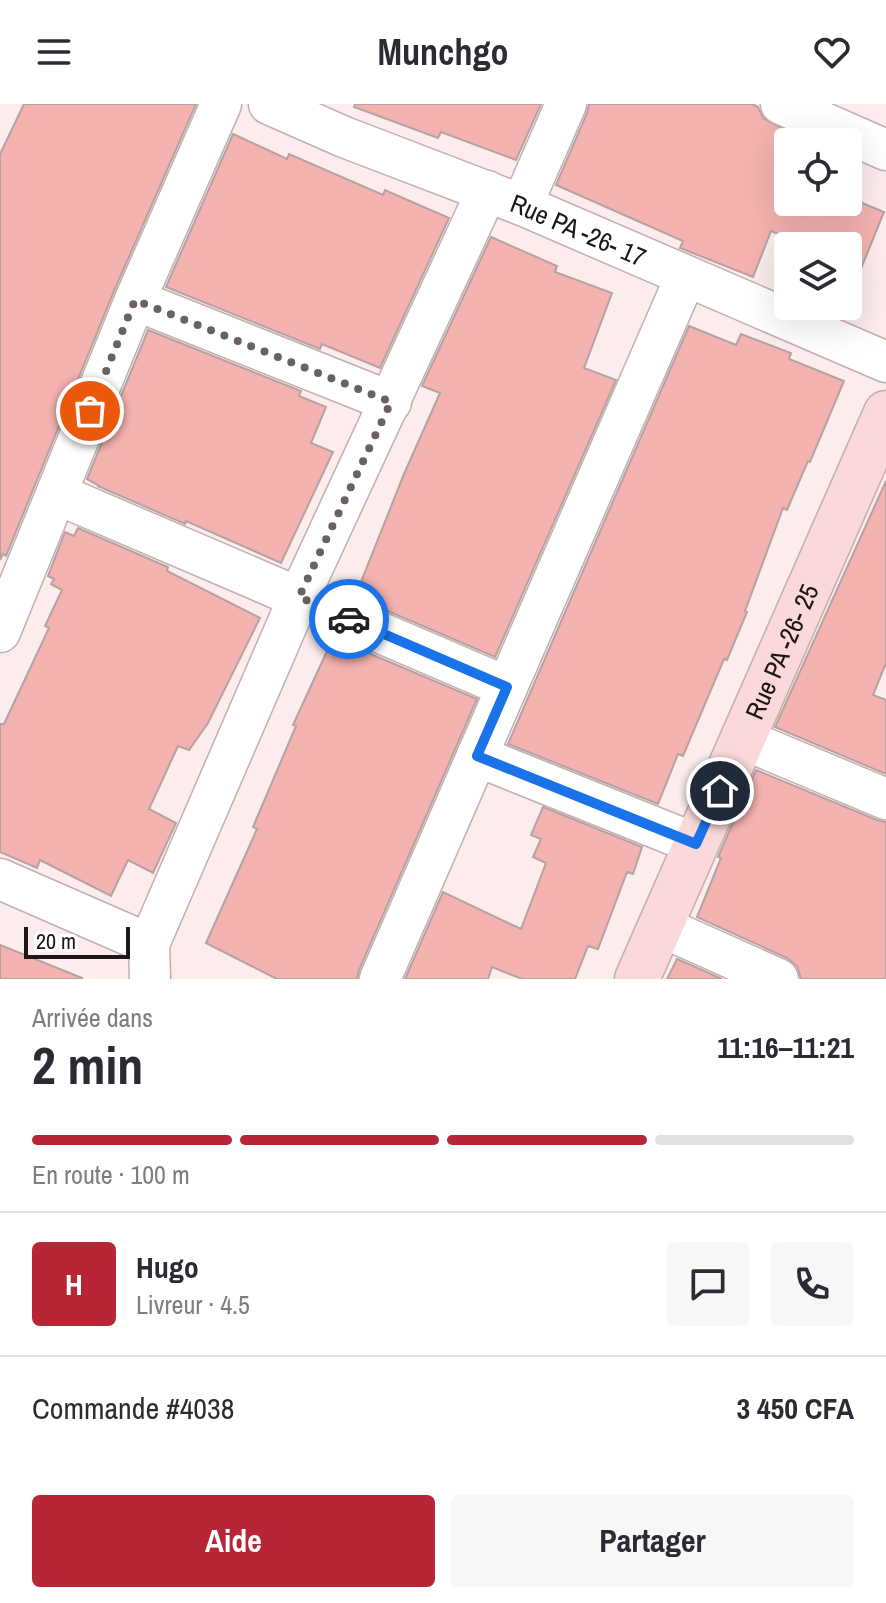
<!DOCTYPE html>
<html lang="fr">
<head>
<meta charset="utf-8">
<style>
	:root { --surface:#fff; --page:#f7f7f7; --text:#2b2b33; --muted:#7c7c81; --line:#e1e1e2; --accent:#b72537 }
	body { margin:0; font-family:"Archivo Narrow",sans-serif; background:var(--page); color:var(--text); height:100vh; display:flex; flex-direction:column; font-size:30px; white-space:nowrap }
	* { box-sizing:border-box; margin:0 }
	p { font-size:26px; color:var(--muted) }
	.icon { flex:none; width:44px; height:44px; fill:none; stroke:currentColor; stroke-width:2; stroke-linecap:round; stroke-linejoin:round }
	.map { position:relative; height:875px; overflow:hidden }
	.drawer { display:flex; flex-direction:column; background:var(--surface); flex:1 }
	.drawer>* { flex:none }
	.fabs { position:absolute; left:774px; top:24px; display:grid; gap:16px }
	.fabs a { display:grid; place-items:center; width:88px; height:88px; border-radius:8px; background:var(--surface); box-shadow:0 8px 32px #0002; font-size:40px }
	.scale { position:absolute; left:24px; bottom:20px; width:106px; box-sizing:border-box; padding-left:8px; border:4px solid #1c1615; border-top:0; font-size:22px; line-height:28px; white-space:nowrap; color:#1c1615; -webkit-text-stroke:6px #fefefe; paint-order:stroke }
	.pin { position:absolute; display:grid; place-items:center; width:68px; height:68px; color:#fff; margin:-34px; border:4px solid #fff; border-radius:50%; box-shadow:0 2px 8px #0007 }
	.courier { position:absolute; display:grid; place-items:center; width:80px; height:80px; margin:-40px; border:6px solid #1a73e8; border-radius:50%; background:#fff; color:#222; box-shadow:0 2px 10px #0007 }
	.summary em { font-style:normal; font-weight:700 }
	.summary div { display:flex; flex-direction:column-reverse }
	.summary { display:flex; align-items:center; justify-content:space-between; height:136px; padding:0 32px }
	h1 { font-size:52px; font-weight:700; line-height:60px }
	.bar { display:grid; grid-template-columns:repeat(4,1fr); gap:12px 8px; align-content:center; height:96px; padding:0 32px }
	.bar i { height:10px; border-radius:6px; background:var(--line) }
	.bar .active { background:var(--accent) }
	.bar p { grid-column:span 4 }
	.line { display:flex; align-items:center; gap:20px; padding:0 32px; border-top:2px solid var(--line) }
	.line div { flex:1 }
	.round { display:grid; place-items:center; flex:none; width:84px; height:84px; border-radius:8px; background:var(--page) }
	.cta { display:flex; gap:16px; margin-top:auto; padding:16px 32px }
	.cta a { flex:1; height:92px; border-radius:8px; background:var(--accent); color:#fff; font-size:32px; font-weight:700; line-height:92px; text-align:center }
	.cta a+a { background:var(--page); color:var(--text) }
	header { display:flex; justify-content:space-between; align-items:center; height:104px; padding:0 32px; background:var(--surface); font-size:36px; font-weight:700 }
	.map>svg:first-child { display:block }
</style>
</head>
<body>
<header><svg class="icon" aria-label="menu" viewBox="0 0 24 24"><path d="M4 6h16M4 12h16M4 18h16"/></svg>Munchgo<svg class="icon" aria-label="heart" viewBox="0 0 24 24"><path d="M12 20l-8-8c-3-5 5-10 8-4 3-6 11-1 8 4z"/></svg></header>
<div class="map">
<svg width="886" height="875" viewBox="0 0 886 875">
	<rect width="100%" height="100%" fill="#fcecec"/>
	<path fill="#f4b2b0" stroke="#b5a2a2" stroke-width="2" d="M 24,0 L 196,0 L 114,187 L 6,452 L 3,450 L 0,456 L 0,50 Z
		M 355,0 L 541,0 L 516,56 L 441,28 L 438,34 L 354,3 Z
		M 589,0 L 752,0 L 758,3 L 763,14 L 788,28 L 788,98 L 860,98 L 884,108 L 849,194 L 848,142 L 807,142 L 771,127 L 753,173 L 680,144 L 683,137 L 556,81 L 587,9 Z
		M 233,30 L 287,55 L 289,50 L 383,91 L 385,86 L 449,114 L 380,264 L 322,240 L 320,245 L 166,183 Z
		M 491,133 L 557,162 L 555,168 L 612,189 L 584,264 L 616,276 L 495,553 L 355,493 L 404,370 L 440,289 L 422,282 Z
		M 689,222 L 736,241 L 741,230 L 791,249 L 789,255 L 844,277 L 810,358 L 808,357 L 787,406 L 783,404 L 745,507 L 747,508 L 727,556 L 724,555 L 683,652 L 678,650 L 658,700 L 508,640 Z
		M 148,226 L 301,287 L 299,292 L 326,303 L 311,339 L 333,348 L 281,459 L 186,417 L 185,420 L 98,382 L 98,381 L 87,375 Z
		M 886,377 L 886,559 L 873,591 L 886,596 L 886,670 L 775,623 Z
		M 78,424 L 168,463 L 167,467 L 260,514 L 208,619 L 189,646 L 178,642 L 149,705 L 176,719 L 153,769 L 128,756 L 111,792 L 40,756 L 37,764 L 0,748 L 0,620 L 4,620 L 49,524 L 45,522 L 62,486 L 51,480 L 54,475 L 48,472 L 65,428 L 74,432 Z
		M 333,534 L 477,595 L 359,866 L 357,875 L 277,875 L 206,839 L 257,725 L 253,723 L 296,622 L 293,621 Z
		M 756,666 L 877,716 L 886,718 L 886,875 L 801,875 L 797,862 L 787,854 L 697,813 L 721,754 L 718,753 Z
		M 543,703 L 642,743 L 633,770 L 627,768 L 598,845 L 588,842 L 575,875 L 522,875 L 492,863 L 488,875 L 405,875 L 443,788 L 521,825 L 546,759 L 533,753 L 541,735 L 531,731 Z
		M 0,841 L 82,874 L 82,875 L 0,875 Z
		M 677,855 L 722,875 L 667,875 Z"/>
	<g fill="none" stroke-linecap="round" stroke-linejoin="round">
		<g stroke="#c2afae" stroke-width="43">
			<g id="street">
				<path id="s1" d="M 269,0 L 344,33 L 522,101 L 886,258"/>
				<path d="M 781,0 L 886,46"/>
				<path d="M 522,101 L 566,0"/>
				<path d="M 135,196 L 391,298"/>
				<path d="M 57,390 L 507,583"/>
				<path d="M 0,528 L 135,196 L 221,0"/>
				<path d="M 743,635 L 886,695"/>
				<path d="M 477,652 L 696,740"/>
				<path d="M 0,775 L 149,840"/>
				<path d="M 660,822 L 778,875"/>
				<path d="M 150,875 L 149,840 L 299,493 L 487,87"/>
				<path d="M 380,875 L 686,172"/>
			</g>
		</g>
		<g stroke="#c2afae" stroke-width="47">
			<g id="secondary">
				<path id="s2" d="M 637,875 L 886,309"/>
			</g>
		</g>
		<use href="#street" stroke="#fff" stroke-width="40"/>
		<use href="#secondary" stroke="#fbd8d9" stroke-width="44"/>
	</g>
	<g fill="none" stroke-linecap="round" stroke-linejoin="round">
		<path stroke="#6a6160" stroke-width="8" stroke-dasharray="0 14.4" d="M 90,307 L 135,196 L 391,298 L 299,493 L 349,515"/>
		<path stroke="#1a73e8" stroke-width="10" d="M 349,515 L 507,583 L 477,652 L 696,740 L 720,687"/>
	</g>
	<g text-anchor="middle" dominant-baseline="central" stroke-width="7" stroke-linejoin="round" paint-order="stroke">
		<g font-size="26" fill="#1c1615" stroke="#fefefe">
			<text stroke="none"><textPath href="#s1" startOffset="334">Rue PA -26- 17</textPath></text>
			<text stroke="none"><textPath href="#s2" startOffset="358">Rue PA -26- 25</textPath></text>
		</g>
	</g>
</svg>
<div class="fabs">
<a><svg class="icon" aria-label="locate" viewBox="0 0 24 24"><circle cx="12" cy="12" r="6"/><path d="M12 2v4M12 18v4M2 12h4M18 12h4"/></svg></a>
<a><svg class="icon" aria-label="layers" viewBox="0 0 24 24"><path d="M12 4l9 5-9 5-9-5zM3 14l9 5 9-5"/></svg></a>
</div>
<div class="scale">20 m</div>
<div class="pin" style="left:90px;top:307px;background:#ea580c"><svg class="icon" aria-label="bag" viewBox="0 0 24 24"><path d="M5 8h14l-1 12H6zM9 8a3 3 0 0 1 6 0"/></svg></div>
<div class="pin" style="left:720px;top:687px;background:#1f2937"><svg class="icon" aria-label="home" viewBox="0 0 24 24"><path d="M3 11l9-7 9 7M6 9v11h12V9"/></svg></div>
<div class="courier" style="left:349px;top:515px"><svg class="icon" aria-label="car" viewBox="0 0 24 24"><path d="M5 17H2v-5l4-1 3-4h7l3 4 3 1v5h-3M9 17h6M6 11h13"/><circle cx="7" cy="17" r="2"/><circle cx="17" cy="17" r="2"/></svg></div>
</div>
<section class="drawer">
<div class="summary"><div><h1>2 min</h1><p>Arrivée dans</p></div><em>11:16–11:21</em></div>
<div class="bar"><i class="active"></i><i class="active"></i><i class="active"></i><i></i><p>En route · 100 m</p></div>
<div class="line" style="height:144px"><b class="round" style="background:var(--accent);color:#fff">H</b><div><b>Hugo</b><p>Livreur · 4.5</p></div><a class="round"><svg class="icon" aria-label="chat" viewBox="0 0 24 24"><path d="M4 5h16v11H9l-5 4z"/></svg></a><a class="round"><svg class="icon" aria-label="phone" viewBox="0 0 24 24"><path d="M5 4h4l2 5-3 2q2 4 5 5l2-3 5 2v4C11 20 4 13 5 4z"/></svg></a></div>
<div class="line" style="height:104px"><div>Commande #4038</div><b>3 450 CFA</b></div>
<div class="cta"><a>Aide</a><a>Partager</a></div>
</section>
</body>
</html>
